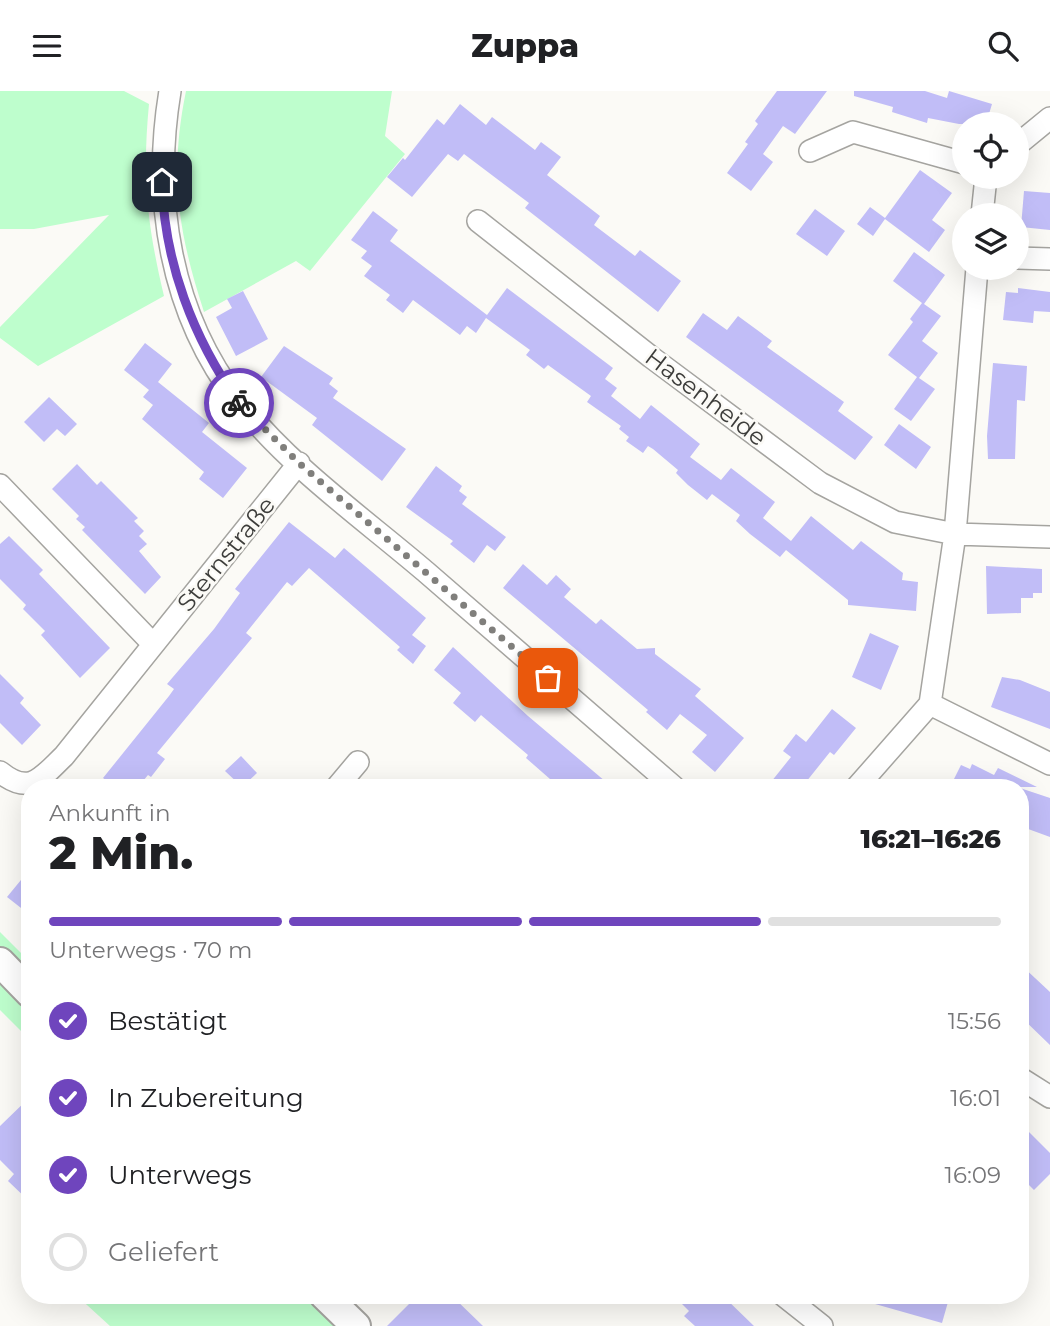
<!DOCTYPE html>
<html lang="de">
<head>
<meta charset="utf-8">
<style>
	:root { --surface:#fff; --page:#f2f2f2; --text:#202124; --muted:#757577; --line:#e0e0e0; --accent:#6f45bd }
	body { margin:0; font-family:Montserrat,sans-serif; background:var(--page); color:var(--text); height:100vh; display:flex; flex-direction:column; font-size:26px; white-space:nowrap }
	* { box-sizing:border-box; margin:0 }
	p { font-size:23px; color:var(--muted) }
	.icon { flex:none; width:38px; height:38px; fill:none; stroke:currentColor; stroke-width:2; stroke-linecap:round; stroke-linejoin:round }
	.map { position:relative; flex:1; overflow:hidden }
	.details { position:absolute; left:21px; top:688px; width:1008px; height:525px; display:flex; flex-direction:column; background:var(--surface); border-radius:28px; box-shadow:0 7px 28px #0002 }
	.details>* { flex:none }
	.controls { position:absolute; left:952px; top:21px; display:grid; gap:14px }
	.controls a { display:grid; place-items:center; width:77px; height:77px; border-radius:50%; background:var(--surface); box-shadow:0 7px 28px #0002; font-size:35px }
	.pin { position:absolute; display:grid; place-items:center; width:60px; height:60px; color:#fff; margin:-30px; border-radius:14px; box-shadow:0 4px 10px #0006 }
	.courier { position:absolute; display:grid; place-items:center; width:70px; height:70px; margin:-35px; border:5px solid #6f45bd; border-radius:50%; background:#fff; color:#222; box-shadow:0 2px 9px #0007 }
	.summary em { font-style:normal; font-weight:800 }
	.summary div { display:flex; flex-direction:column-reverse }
	.summary { display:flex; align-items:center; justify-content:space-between; height:119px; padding:0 28px }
	h1 { font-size:46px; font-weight:800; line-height:52px }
	.bar { display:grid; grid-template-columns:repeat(4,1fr); gap:10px 7px; align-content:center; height:84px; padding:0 28px }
	.bar i { height:9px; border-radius:5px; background:var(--line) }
	.bar .active { background:var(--accent) }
	.bar p { grid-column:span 4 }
	ol { padding:0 28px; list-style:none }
	li { display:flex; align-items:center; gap:21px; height:77px }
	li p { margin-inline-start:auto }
	li .icon { padding:7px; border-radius:50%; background:var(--accent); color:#fff; stroke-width:4 }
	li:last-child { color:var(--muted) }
	li i { width:38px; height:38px; border:4px solid var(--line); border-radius:50% }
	header { display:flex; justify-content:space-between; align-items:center; height:91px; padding:0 28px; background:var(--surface); font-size:32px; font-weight:800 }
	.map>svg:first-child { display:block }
</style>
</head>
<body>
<header><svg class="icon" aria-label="menu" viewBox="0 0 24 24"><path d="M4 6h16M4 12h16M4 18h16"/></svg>Zuppa<svg class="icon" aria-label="search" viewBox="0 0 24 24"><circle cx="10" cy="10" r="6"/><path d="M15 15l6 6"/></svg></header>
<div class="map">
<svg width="1050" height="1235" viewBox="0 0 1050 1235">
	<rect width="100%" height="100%" fill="#fbfaf6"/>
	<path fill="#befecd" d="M 0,0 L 124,0 L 149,13 C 142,86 147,134 164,205 L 38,275 L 0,247 L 0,236 L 109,124 L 34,138 L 0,138 Z
		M 186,0 L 392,0 L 385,45 L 405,63 L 310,180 L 296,170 L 204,221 C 178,141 169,83 186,0 Z
		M 0,841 L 30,871 L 30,885 L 0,855 Z
		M 0,890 L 30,921 L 30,949 L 0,919 Z
		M 76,1204 L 306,1204 L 336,1235 L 110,1235 Z"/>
	<path fill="#c1bdf7" d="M 777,0 L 827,0 L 795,43 L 783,35 L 763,63 L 773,71 L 751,100 L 727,82 L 748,53 L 745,51 L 758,33 L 755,30 Z
		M 854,0 L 925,0 L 947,7 L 949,0 L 992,13 L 986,33 L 959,33 L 928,27 L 927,32 L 892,21 L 893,16 L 854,5 Z
		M 460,13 L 486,34 L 492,26 L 535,59 L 541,51 L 561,66 L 547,84 L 600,125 L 594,134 L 635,165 L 640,159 L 681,190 L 658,221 L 525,117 L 529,112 L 464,63 L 458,70 L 448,63 L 412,106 L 387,86 L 403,67 L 405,69 L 437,28 L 444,34 Z
		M 920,79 L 952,102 L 932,129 L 945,139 L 929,161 L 885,128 L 873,145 L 857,133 L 870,116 L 885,127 Z
		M 1024,100 L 1050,102 L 1050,139 L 1021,136 Z
		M 815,118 L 845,140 L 827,165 L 796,143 Z
		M 373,120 L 398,139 L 390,150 L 487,224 L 507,197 L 613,277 L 605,288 L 617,297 L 611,305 L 640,328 L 651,314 L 700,353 L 690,366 L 721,389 L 731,377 L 775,411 L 763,427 L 791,450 L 811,425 L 853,459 L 861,450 L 903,482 L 902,489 L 918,491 L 916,520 L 848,514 L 848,509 L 786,459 L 780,466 L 750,443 L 736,430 L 740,424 L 712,403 L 707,409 L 688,394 L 676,382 L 678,379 L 653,358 L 648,355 L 643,362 L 626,350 L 629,346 L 619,338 L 621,335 L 587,311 L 591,305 L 548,274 L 544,278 L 526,264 L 530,259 L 486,227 L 476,242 L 467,235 L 460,244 L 413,209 L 403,222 L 386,209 L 390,204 L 364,185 L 372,175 L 361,167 L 367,160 L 351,149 Z
		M 914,161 L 945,184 L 924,213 L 941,225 L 922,250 L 938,262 L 919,287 L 935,298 L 911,330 L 894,318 L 917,286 L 888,264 L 913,231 L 910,228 L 922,212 L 893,190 Z
		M 1018,197 L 1050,201 L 1050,221 L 1034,220 L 1033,232 L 1003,229 L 1006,201 L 1018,202 Z
		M 243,200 L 268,248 L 236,265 L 216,226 L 232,217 L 227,208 Z
		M 703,222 L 727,239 L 738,225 L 772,250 L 767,256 L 844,311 L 838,320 L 873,346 L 855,369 L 686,246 Z
		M 145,252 L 172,273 L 158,291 L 209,332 L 202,341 L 247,377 L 223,407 L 199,388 L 204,381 L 142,328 L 153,314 L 143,306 L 149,299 L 124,279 Z
		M 284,255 L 333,287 L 329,293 L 338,300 L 333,307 L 406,358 L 382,390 L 312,334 L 317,327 L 261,286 Z
		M 993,272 L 1027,275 L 1025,310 L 1017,309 L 1015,368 L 988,368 L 987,345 Z
		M 49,306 L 77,333 L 65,345 L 57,338 L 44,351 L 24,331 Z
		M 899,333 L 931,356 L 916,378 L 884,354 Z
		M 77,373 L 97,394 L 101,390 L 138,427 L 134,430 L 144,440 L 139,445 L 147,453 L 139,460 L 161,486 L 145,503 L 82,439 L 85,436 L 76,428 L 79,425 L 52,398 Z
		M 436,375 L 462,395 L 459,400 L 467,406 L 462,413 L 506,446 L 495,460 L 487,454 L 474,472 L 450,453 L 453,450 L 406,416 Z
		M 289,431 L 335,467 L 344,457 L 426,527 L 412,544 L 426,555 L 413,573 L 397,559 L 400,556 L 309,477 L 292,495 L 287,491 L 246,542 L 252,547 L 157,662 L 165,668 L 151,686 L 148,684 L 138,696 L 115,696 L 103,687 L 169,605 L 174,598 L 167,593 L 214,538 L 240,502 L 235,498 Z
		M 9,445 L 43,479 L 39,483 L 110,557 L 80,587 L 41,544 L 45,540 L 23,518 L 26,514 L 0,488 L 0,453 Z
		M 523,473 L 547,494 L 556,484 L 571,498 L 564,506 L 596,533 L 601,528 L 637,558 L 655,557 L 655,563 L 701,598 L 695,605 L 744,647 L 715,681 L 692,661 L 707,644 L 680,623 L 667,639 L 646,621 L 648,619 L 503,497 Z
		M 986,475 L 1042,478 L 1042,502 L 1033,502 L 1033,507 L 1021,507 L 1021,522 L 987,523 Z
		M 870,542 L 899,555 L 881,599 L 852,586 Z
		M 453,556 L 528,625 L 612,696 L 543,696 L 550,688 L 526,667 L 528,664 L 481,624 L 475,631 L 453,612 L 461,602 L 434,579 Z
		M 0,583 L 24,607 L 20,612 L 41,634 L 22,654 L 0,632 Z
		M 1002,586 L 1020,589 L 1050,601 L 1050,638 L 991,616 Z
		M 832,618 L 856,637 L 834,664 L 830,661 L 802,696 L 767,696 L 791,666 L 783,660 L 796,643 L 806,651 Z
		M 241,665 L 257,682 L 242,696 L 225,680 Z
		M 972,673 L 994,684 L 998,677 L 1037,696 L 950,696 L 961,674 L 970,678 Z
		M 1020,697 L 1050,707 L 1050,746 L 1020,735 Z
		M 30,778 L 30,824 L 7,806 Z
		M 1020,873 L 1050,901 L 1050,954 L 1020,925 Z
		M 30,1006 L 30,1111 L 8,1090 L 14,1083 L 0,1069 L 0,1035 Z
		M 1020,1032 L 1050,1062 L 1050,1083 L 1034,1099 L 1020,1085 Z
		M 418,1204 L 451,1204 L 483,1235 L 387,1235 Z
		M 673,1204 L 722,1204 L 754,1235 L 695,1235 L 684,1225 L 689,1220 Z
		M 861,1204 L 950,1204 L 942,1232 L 861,1209 Z"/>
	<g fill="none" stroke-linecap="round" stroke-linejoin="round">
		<g stroke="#a5a4a0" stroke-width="24">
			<path id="street" d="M 170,0 C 152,108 170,223 239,311 C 289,375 364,428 426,481 C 509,553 592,625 674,696
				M 1017,54 L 1050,27
				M 810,60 L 853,41 L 964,72
				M 982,124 L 986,86
				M 478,130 L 651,266 L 820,392 L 895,431 L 955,443 L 1050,446
				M 1017,167 L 1050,168
				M 0,394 L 153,553
				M 930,613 L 1050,673
				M 0,681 C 30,705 41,687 64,665 L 299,372
				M 337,696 L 358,671
				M 857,696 L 930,613 L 955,443 L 977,177
				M 1020,987 L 1050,1006
				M 783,1204 L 822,1235"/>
		</g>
		<g stroke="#a5a4a0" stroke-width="32">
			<path id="secondary" d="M 0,871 L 30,902
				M 324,1204 L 356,1235"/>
		</g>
		<use href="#street" stroke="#fff" stroke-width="21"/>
		<use href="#secondary" stroke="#fff" stroke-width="28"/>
	</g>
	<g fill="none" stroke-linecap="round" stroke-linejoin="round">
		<path stroke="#807f7c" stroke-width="7" stroke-dasharray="0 12.6" d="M 239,312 L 299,372 L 548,587"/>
		<path stroke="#6f45bd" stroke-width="9" d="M 162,91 C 164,171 193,247 239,312"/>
	</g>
	<g text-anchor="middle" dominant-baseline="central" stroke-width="5" stroke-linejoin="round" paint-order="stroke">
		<g font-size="24" fill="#3d3d3b" stroke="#fbfaf6">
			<text transform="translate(706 306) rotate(37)">Hasenheide</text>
			<text transform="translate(226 463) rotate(-51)">Sternstraße</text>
		</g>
	</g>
</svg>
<div class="controls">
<a><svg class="icon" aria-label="locate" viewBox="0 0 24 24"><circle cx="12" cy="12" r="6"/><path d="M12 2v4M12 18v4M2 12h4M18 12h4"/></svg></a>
<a><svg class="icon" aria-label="layers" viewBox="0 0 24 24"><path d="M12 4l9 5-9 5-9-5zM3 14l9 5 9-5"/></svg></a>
</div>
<div class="pin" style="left:548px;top:587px;background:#ea580c"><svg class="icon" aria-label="bag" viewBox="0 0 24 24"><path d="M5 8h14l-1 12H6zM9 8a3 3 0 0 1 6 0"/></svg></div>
<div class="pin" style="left:162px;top:91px;background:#1f2937"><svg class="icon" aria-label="home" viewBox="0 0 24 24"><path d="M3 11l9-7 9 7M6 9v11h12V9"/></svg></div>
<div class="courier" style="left:239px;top:312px"><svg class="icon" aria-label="bike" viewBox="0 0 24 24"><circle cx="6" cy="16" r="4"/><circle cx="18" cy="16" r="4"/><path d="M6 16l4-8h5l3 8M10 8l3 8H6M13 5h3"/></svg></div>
<section class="details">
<div class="summary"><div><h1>2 Min.</h1><p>Ankunft in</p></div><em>16:21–16:26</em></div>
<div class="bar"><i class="active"></i><i class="active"></i><i class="active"></i><i></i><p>Unterwegs · 70 m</p></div>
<ol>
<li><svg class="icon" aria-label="check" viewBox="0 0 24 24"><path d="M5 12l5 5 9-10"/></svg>Bestätigt<p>15:56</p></li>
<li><svg class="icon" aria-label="check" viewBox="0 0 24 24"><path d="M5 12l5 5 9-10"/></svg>In Zubereitung<p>16:01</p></li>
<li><svg class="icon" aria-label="check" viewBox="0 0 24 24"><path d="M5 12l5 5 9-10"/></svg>Unterwegs<p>16:09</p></li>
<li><i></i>Geliefert</li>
</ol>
</section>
</div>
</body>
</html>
